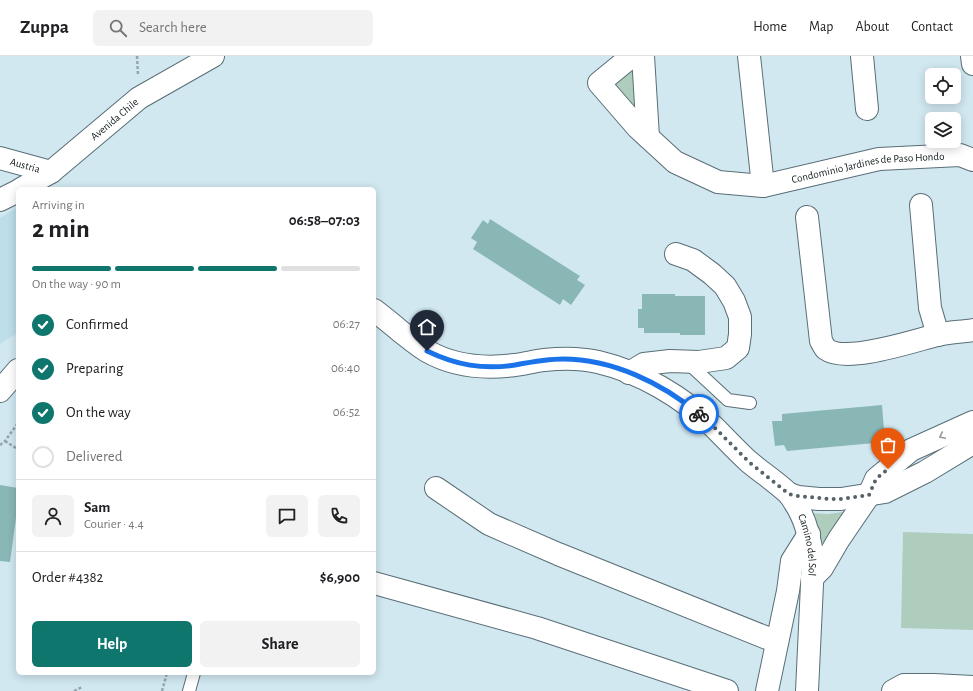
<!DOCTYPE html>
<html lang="en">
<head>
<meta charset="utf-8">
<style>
	:root { --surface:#fff; --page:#f2f2f2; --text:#202124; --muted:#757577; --line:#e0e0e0; --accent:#0f766e }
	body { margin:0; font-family:"Alegreya Sans",sans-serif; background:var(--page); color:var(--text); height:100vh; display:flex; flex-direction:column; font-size:15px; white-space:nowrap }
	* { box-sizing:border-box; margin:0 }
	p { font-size:13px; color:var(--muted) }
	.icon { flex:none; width:22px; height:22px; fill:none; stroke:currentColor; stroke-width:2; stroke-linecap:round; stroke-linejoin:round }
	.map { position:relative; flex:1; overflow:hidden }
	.side { position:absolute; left:16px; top:131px; width:360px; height:488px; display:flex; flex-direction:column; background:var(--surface); border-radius:6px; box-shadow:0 2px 10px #0003 }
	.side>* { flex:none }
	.fabs { position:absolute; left:925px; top:12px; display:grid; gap:8px }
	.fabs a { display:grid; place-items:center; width:36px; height:36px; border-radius:6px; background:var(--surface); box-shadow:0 2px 10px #0003; font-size:20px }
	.pin { position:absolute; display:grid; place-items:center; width:34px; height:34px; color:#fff; margin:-41px -17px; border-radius:50% 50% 50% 0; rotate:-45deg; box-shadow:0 0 4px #0007 }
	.pin .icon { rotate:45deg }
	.courier { position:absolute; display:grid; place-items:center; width:40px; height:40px; margin:-20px; border:3px solid #1a73e8; border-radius:50%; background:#fff; color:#222; box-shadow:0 1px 5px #0007 }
	.summary em { font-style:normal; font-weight:600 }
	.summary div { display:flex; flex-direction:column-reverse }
	.summary { display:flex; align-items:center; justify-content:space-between; height:68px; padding:0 16px }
	h1 { font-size:26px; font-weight:600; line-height:30px }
	.bar { display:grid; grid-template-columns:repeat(4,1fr); gap:6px 4px; align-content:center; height:48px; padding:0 16px }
	.bar i { height:5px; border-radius:3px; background:var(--line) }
	.bar .selected { background:var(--accent) }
	.bar p { grid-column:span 4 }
	.line { display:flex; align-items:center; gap:10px; padding:0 16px; border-top:1px solid var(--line) }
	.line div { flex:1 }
	.round { display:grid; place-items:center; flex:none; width:42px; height:42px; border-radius:6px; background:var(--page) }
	ol { padding:0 16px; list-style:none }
	li { display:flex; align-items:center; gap:12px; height:44px }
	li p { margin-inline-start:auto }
	li .icon { padding:4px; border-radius:50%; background:var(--accent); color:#fff; stroke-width:4 }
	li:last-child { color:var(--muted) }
	li i { width:22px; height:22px; border:2px solid var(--line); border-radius:50% }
	.button { display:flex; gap:8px; margin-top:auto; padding:8px 16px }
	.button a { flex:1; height:46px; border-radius:6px; background:var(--accent); color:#fff; font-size:16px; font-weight:600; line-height:46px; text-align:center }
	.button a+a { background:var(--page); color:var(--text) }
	header { display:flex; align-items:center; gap:24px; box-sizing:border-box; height:56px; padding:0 20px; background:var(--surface); border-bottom:1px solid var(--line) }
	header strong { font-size:19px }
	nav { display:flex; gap:22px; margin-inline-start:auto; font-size:14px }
	.search { width:280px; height:36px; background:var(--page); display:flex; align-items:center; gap:10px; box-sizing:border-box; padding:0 14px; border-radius:6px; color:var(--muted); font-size:15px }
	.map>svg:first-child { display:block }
</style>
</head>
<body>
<header>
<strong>Zuppa</strong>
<div class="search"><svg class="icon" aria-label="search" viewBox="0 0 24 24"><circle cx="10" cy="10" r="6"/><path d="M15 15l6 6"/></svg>Search here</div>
<nav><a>Home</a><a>Map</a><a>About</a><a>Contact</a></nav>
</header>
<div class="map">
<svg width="973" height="635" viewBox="0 0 973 635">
	<rect width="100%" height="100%" fill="#d1e8f1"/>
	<path fill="#bedeea" d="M 18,151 L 18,277 L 0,288 L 0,162 Z"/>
	<path fill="#afcdbc" d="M 629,13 L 634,15 L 635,56 L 612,27 Z
		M 850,455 L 825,492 L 810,457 L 828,458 Z
		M 903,476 L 973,478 L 973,574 L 901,572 Z"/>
	<path fill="#89b7b5" d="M 490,163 L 580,220 L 577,224 L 585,229 L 571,249 L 563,243 L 560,249 L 473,193 L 477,186 L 471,182 L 483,164 L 488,168 Z
		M 642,238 L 675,238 L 675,240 L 705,240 L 705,279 L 680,279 L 680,277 L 644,277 L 644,272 L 638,272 L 638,253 L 642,253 Z
		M 882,349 L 885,386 L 787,395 L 784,389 L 775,390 L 772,365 L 782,365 L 782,358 Z
		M 0,429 L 18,432 L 18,447 L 10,506 L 0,505 Z"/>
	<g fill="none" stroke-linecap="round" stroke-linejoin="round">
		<g stroke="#596e76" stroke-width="14">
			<path id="lane" d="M 687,306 L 728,344 L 750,347
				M 189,635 L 194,617"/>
		</g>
		<g stroke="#596e76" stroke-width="24">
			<g id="street">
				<path id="s1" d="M 632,0 L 599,27 L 638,72 L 675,106 L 718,126 L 763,130 L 879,103 L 960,99 L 973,104"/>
				<path d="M 643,0 L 648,81"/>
				<path d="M 749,0 L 763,130"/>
				<path d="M 862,0 L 867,53"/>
				<path d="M 972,0 L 973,8"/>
				<path id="s2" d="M 0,102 L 51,116"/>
				<path id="s3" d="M 21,133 L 51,116 L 139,42 L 213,0"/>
				<path d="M 0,144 L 18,135"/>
				<path d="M 921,149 L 930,252 L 938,279"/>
				<path d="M 807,161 L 821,285 C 823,288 824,291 826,293 C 846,308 913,285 937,279 C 948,276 961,276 973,274"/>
				<path id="s4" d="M 374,254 C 383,261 392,268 400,275 C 409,282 417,289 427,295 C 453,310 484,313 515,309 C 525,308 534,305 544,304 C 562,302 581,302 598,306 C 641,316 682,341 714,371 C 725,382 736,394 748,405 C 761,416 775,425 788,437 C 791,440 793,444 795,447 C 807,465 811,486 813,507 L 807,635"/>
				<path d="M 629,317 L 644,308 L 670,305 L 699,306 L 726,302 L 738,292 L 740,278 L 740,261 L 734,245 L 725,230 L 712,218 L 693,204 L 676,198"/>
				<path d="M 0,335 L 18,314"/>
				<path d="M 436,432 L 489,468 L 558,498 L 777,586"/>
				<path d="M 789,438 L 798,441 L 819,443 L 841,443 L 885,436 L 925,416 L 973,387"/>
				<path d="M 812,522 L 822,512 L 839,483 L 869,439 L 876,423 L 911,394 L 973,366"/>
				<path d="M 374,527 L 537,572 L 727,635"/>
				<path d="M 767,635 L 788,535 L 792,505 L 809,478"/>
				<path d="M 893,635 L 904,629 L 934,629 L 973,631"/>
			</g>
		</g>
		<path stroke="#93a6ad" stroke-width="2.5" stroke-dasharray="3 2" stroke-linecap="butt" d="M 137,0 L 138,19
			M 5,385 L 16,392 L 18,394
			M 0,389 L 5,385 L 18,367
			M 74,635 L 82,631
			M 162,635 L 167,617"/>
		<use href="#lane" stroke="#fff" stroke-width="12"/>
		<use href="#street" stroke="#fff" stroke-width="22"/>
	</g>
	<defs><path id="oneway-chevron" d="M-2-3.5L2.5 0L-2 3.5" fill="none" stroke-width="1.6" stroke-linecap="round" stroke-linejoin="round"/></defs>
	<use stroke="#95999a" href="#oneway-chevron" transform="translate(942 380) rotate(155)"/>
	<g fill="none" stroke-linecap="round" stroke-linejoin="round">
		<path stroke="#566368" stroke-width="4" stroke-dasharray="0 7.2" d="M 699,358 L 713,370 L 749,406 L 789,438 L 798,440 L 830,443 L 841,443 L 869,439 L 876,423 L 888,413"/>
		<path stroke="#1a73e8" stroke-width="5" d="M 427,295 C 456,309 483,314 515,309 C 531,306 547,303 563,303 C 612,303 662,327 699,358"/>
	</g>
	<g text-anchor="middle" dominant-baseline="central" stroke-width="4" stroke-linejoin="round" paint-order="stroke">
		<g font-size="11" fill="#131c1f" stroke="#def5ff">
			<text stroke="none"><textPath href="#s3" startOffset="117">Avenida Chile</textPath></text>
			<text stroke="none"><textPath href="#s2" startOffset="26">Austria</textPath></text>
			<text stroke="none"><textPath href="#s1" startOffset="352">Condominio Jardines de Paso Hondo</textPath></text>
			<text stroke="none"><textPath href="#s4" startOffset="532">Camino del Sol</textPath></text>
		</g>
	</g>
</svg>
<div class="fabs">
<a><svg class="icon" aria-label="locate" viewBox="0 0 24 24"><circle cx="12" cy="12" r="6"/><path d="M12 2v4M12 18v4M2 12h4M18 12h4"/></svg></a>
<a><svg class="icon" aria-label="layers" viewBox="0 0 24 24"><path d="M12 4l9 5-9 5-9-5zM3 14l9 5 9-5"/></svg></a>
</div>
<div class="pin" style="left:888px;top:413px;background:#ea580c"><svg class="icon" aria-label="bag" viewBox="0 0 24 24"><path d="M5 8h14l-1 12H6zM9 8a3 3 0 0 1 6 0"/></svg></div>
<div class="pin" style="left:427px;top:295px;background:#1f2937"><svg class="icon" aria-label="home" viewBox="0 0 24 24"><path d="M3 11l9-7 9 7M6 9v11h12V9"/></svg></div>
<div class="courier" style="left:699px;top:358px"><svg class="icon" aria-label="bike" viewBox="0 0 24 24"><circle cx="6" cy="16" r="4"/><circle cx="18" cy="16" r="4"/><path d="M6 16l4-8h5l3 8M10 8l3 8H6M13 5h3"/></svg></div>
<section class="side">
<div class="summary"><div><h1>2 min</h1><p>Arriving in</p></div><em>06:58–07:03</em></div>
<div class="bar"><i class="selected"></i><i class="selected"></i><i class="selected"></i><i></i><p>On the way · 90 m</p></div>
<ol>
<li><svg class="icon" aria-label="check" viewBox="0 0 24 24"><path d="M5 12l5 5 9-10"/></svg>Confirmed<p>06:27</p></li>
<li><svg class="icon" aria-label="check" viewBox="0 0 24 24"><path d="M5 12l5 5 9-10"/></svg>Preparing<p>06:40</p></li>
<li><svg class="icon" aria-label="check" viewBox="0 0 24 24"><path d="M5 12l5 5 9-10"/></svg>On the way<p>06:52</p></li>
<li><i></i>Delivered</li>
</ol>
<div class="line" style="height:72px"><a class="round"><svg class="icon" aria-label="person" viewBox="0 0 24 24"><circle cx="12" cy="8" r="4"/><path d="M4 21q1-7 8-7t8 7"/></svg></a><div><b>Sam</b><p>Courier · 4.4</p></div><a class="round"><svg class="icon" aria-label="chat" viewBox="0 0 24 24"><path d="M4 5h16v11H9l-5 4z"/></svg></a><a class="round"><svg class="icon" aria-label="phone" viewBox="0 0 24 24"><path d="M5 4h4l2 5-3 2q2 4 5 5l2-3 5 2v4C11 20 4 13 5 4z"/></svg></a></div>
<div class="line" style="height:52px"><div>Order #4382</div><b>$6,900</b></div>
<div class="button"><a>Help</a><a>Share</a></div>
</section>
</div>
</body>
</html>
